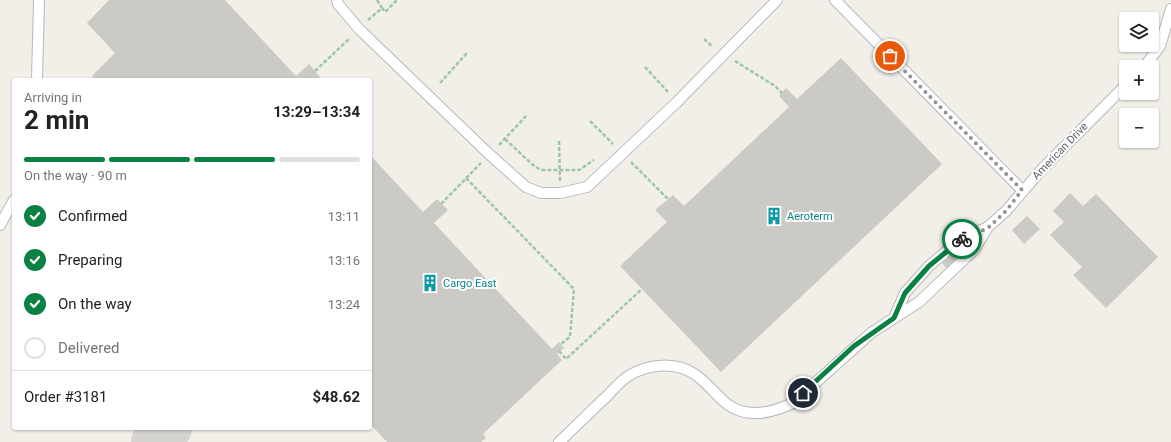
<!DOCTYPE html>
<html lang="en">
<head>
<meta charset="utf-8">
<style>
	:root { --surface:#fff; --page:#f2f2f2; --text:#222; --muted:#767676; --line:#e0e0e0; --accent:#0b8043 }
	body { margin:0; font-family:Roboto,sans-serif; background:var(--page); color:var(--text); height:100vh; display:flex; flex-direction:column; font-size:15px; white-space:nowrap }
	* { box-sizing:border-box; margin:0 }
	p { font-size:13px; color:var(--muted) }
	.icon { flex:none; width:22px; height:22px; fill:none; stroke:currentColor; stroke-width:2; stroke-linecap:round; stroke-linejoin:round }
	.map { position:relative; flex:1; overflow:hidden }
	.sheet { position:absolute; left:12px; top:78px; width:360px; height:352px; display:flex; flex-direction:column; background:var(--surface); border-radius:4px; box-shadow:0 1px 3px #0004 }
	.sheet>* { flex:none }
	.fabs { position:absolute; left:1119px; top:12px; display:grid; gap:8px }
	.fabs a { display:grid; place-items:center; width:40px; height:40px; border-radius:4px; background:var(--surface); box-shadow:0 1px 3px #0004; font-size:20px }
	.pin { position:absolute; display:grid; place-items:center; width:34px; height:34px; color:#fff; margin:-17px; border:2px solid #fff; border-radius:50%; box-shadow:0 1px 4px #0007 }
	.courier { position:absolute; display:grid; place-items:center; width:40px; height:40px; margin:-20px; border:3px solid #0b8043; border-radius:50%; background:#fff; color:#222; box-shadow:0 1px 5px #0007 }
	.head em { font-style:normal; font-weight:700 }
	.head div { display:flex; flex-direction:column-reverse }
	.head { display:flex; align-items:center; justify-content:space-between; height:68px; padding:0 12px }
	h1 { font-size:26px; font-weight:700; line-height:30px }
	.bar { display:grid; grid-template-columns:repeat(4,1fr); gap:6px 4px; align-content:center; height:48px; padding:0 12px }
	.bar i { height:5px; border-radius:3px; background:var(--line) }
	.bar .selected { background:var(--accent) }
	.bar p { grid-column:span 4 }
	.line { display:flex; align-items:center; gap:10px; padding:0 12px; border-top:1px solid var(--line) }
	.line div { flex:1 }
	ol { padding:0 12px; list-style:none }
	li { display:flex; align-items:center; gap:12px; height:44px }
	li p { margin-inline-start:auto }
	li .icon { padding:4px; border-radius:50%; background:var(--accent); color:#fff; stroke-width:4 }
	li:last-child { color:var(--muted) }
	li i { width:22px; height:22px; border:2px solid var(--line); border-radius:50% }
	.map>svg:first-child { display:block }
</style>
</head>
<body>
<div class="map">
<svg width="1171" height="442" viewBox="0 0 1171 442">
	<rect width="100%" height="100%" fill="#f1efe8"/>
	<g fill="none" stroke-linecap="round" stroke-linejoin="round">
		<path stroke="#d4d3d0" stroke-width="46" d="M 154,442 L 169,428"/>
	</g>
	<path fill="#cccac5" d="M 109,0 L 225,0 L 296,76 L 309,64 L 320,77 L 317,80 L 95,80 L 92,76 L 115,53 L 87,23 Z
		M 841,58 L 942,164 L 721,372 L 620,266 L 667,222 L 655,210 L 673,195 L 684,206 L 789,107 L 779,96 L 786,88 L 797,99 Z
		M 370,155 L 423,212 L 437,199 L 448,210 L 434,223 L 552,349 L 559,342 L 564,348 L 557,354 L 562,360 L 483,434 L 486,438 L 481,442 L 387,442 L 370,424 Z
		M 1070,193 L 1083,206 L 1096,194 L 1158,257 L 1106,308 L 1073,275 L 1082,267 L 1050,235 L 1064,222 L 1053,211 Z
		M 1027,216 L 1040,229 L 1024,244 L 1012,230 Z
		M 952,255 L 956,260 L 946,268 L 942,263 Z"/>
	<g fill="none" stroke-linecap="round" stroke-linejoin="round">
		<g stroke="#b5b8bc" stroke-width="12">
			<path id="lane" d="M 337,0 L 338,4 L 359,29 L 489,154 L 526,187 L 541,193 L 560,193 L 587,187 L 677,102 L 777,0
				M 835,0 L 1022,190
				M 1144,67 L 1160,46 L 1171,9
				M 37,80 L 39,0
				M 0,225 L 14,200
				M 894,318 L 905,293 L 929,266 L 961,239 L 988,227
				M 559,442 C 575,427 591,411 607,396 C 614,389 621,380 630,375 C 649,364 676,361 696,375 C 707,383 716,395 727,404 C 747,419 772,413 793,403 L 871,333 L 919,302 L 974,250 L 988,227 L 1006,211 L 1043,168 L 1126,85"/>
		</g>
		<path stroke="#9cc7a9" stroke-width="2.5" stroke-dasharray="4 2" stroke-linecap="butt" d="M 377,0 L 382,8
			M 368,20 L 382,8 L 385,12 L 397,0
			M 704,39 L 713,47
			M 735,61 L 775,86 L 782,93
			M 645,67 L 669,93
			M 315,71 L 350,38
			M 440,83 L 467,53
			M 590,121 L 613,144
			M 505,139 L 533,165 L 541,170 L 579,170 L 594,160
			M 559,141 L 560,181
			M 499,145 L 527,115
			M 631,162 L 668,199
			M 466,178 L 574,289 L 570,337 L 561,344
			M 441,204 L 481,163
			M 559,351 L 566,359 L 642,289"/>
		<use href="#lane" stroke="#fff" stroke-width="10"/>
	</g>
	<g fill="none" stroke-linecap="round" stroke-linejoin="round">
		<path stroke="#929495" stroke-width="4" stroke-dasharray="0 7.2" d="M 890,56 L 1022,190 L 1006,211 L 988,228 L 962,239"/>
		<path stroke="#0b8043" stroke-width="5" d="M 803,393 L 854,346 L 894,318 L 905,293 L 929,266 L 962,239"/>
	</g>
	<defs>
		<g id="building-bare" transform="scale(1.38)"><path d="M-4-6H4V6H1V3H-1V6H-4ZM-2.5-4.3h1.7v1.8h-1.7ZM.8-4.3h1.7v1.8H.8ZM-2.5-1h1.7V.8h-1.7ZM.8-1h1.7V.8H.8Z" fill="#0f9aa8" stroke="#fff" stroke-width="2.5" paint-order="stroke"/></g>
	</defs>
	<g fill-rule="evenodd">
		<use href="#building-bare" x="774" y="216"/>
		<use href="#building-bare" x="430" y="283"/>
	</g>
	<g text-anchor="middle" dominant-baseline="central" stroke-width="4" stroke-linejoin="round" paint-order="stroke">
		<g font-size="11" fill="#5f6368" stroke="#fff">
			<text transform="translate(1060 151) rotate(-46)">American Drive</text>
		</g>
		<g font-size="11" fill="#0d838f" stroke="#fff" text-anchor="start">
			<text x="787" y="216">Aeroterm</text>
			<text x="443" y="283">Cargo East</text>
		</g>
	</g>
</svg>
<div class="fabs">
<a><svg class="icon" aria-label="layers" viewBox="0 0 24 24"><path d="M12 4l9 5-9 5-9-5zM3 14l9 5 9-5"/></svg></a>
<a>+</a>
<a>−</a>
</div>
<div class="pin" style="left:890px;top:56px;background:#ea580c"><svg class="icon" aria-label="bag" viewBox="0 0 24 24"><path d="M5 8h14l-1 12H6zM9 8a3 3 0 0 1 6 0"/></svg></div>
<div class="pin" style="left:803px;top:393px;background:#1f2937"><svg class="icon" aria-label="home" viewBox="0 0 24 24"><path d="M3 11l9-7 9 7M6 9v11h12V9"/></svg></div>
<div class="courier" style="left:962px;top:239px"><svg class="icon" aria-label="bike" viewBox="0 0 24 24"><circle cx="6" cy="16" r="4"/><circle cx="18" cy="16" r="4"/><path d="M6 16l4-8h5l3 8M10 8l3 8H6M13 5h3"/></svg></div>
<section class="sheet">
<div class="head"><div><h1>2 min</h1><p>Arriving in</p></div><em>13:29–13:34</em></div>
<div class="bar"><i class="selected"></i><i class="selected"></i><i class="selected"></i><i></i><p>On the way · 90 m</p></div>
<ol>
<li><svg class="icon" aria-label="check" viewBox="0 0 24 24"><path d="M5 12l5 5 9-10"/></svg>Confirmed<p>13:11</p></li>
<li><svg class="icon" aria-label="check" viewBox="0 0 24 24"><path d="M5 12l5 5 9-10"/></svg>Preparing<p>13:16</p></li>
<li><svg class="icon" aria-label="check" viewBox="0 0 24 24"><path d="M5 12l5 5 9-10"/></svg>On the way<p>13:24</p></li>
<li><i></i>Delivered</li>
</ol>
<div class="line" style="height:52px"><div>Order #3181</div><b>$48.62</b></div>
</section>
</div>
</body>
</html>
